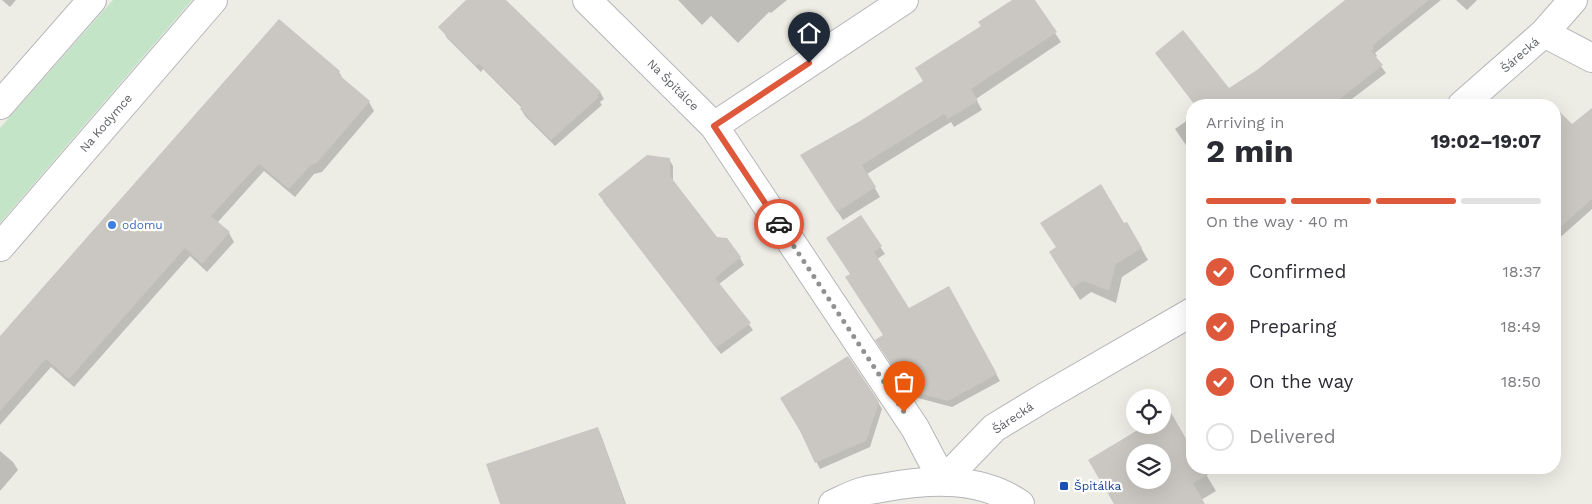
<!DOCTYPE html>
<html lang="en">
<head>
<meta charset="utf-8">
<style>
	:root { --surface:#fff; --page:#f2f2f3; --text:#2b2b33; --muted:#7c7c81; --line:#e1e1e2; --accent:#de583b }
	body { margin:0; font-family:"Work Sans",sans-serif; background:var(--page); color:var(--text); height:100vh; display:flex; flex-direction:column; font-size:19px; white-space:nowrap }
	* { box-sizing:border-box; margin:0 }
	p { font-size:16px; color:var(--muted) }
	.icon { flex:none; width:28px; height:28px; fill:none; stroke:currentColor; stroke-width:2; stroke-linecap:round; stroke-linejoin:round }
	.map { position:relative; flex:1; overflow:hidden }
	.side { position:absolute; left:1186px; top:99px; width:375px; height:375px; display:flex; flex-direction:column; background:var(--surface); border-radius:20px; box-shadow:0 5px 20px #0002 }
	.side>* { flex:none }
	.fabs { position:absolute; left:1126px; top:389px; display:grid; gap:10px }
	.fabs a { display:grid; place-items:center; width:45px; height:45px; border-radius:50%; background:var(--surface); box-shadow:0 5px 20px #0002; font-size:25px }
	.pin { position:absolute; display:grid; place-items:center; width:42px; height:42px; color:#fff; margin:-51px -21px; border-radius:50% 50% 50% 0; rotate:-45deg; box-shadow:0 0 5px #0007 }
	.pin .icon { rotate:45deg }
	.courier { position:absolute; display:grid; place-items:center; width:50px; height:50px; margin:-25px; border:4px solid #de583b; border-radius:50%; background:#fff; color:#222; box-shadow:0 1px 6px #0007 }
	.headline em { font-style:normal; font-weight:700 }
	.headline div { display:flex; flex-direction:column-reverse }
	.headline { display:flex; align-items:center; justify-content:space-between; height:85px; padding:0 20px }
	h1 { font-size:32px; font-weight:700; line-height:38px }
	.bar { display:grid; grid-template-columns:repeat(4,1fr); gap:8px 5px; align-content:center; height:60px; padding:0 20px }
	.bar i { height:6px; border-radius:4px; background:var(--line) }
	.bar .on { background:var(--accent) }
	.bar p { grid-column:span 4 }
	ol { padding:0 20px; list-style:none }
	li { display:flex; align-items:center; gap:15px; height:55px }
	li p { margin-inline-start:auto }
	li .icon { padding:5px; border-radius:50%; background:var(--accent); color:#fff; stroke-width:4 }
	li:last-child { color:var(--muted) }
	li i { width:28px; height:28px; border:2px solid var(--line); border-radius:50% }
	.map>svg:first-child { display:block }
</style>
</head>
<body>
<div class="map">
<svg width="1592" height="504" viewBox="0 0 1592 504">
	<rect width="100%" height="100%" fill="#eeede5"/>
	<path fill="#c3e4c6" d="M 113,0 L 192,0 L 0,223 L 0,128 Z"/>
	<path fill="#0003" fill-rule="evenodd" d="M 2,0 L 16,0 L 10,7 Z
		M 476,0 L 505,0 L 600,92 L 604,99 L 600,102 L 602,105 L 555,146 L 525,116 L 521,109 L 522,108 L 483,69 L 481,72 L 447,38 L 443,31 Z
		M 678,0 L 787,0 L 771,13 L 769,12 L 738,43 L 711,16 L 702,25 Z
		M 1014,0 L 1033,0 L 1061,42 L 976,99 L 982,110 L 954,127 L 951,122 L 867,174 L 880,197 L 843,220 L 807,164 L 861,122 L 924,81 L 982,26 Z
		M 1350,0 L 1441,0 L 1375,53 L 1377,56 L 1375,58 L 1386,73 L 1344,105 L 1195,105 L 1156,53 L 1228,90 L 1257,71 Z
		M 1456,0 L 1477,0 L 1467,10 Z
		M 339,72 L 344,81 L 369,102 L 374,111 L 322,172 L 314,174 L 295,197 L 264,171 L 217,223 L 229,233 L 234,242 L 207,272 L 190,256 L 74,387 L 51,367 L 0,425 L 0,357 Z
		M 1192,117 L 1192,163 L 1189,156 L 1192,154 L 1175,129 Z
		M 1572,126 L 1592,134 L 1592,209 L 1555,242 L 1555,130 Z
		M 669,159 L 673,166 L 673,182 L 716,239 L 740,258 L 744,265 L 719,284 L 753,330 L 721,354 L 603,201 Z
		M 860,217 L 885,254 L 877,259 L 909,310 L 948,287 L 1000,381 L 952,407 L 914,397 L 880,347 L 884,336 L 851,274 Z
		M 1041,223 L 1124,225 L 1127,223 L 1148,260 L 1122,277 L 1116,303 L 1091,292 L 1080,300 L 1058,264 L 1057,248 Z
		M 878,402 L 882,409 L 870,447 L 820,469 L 802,433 Z
		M 1170,412 L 1192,451 L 1192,468 L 1202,468 L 1216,491 L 1201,500 L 1203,504 L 1115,504 L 1089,460 L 1148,425 L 1162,425 ZM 1135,452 L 1162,452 L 1162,480 L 1135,480 Z
		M 597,428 L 601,435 L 626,504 L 501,504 Z
		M 0,451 L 13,462 L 18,470 L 0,491 Z"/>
	<path fill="#cac7c2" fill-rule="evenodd" d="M 466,0 L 506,0 L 601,92 L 597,95 L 599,97 L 551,140 L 520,109 L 522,106 L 479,64 L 476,66 L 438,27 Z
		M 1012,0 L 1035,0 L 1057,32 L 971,89 L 978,101 L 948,119 L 944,114 L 862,165 L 876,187 L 837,212 L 800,155 L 860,121 L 923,81 L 915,68 L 981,26 L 978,22 Z
		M 1345,0 L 1429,0 L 1372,46 L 1374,49 L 1371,51 L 1383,65 L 1332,105 L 1195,105 L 1155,53 L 1183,30 L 1229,88 L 1257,70 Z
		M 279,19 L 340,71 L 338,74 L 370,101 L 317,163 L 310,166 L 289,189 L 259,164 L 211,216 L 230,232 L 202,264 L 185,248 L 69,379 L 46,359 L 0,411 L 0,336 Z
		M 1555,107 L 1572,124 L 1592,108 L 1592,199 L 1555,232 Z
		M 647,155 L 670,158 L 670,176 L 717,237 L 727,238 L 741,257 L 715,278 L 751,323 L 716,348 L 598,194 Z
		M 1101,184 L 1124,223 L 1127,222 L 1142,248 L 1116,264 L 1109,291 L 1084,281 L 1072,288 L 1049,252 L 1056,247 L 1040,223 Z
		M 861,215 L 882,246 L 874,252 L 909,308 L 949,286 L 997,374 L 948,401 L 909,391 L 875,340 L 883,335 L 845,277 L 850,274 L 826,238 Z
		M 848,356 L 879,402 L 866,441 L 815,463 L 800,431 L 780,398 Z
		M 1170,411 L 1192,449 L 1192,468 L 1203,468 L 1208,475 L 1193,483 L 1205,504 L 1114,504 L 1088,460 L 1146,425 L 1162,425 L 1162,415 ZM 1135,452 L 1162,452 L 1162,480 L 1135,480 Z
		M 598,427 L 625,504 L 500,504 L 486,464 Z"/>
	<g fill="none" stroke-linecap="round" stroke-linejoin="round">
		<g stroke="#b5b6bb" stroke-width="30">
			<path id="minor" d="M 587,0 L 714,126 L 915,428 L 943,481
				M 1544,33 L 1592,58
				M 0,105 L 92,0
				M 1462,105 L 1544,33 L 1573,0
				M 714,126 L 904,0
				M 0,247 L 213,0
				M 943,481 L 994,428 L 1045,397 L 1192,312
				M 833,504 C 842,500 851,495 861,492 C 869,489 879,489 887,487 C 932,479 981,477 1020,504"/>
		</g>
		<use href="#minor" stroke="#fff" stroke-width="28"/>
	</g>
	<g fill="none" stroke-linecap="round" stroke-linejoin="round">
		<path stroke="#909191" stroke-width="5" stroke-dasharray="0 9" d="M 779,224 L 904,412"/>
		<path stroke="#de583b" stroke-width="6" d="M 779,224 L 714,126 L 809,63"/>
	</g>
	<circle fill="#3f7fe0" stroke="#fff" stroke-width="2" cx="112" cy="225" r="5"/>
	<rect fill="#1a4fb4" stroke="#fff" stroke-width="2" x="1059" y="481" width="10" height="10" rx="2.5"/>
	<g text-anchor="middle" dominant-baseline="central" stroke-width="4.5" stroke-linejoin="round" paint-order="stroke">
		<g font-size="12" fill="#5d5f64" stroke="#fff">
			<text transform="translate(1520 55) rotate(-41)">Šárecká</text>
			<text transform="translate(673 85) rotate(45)">Na Špitálce</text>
			<text transform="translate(106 123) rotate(-49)">Na Kodymce</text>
			<text transform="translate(1013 418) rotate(-34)">Šárecká</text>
		</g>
		<g font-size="12" fill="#366cbe" stroke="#fff" text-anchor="start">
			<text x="122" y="225">odomu</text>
		</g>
		<g font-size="12" fill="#164399" stroke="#fff" text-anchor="start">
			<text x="1074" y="486">Špitálka</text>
		</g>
	</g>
</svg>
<div class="fabs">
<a><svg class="icon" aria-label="locate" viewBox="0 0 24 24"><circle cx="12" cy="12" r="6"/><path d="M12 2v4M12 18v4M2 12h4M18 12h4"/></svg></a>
<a><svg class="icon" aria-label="layers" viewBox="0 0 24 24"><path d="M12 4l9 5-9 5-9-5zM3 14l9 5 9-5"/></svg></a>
</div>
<div class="pin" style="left:904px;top:412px;background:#ea580c"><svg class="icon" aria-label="bag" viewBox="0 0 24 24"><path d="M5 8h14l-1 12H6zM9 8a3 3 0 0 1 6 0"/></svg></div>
<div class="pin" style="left:809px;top:63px;background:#1f2937"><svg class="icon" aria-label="home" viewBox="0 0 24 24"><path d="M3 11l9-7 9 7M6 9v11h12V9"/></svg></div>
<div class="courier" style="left:779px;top:224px"><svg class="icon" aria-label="car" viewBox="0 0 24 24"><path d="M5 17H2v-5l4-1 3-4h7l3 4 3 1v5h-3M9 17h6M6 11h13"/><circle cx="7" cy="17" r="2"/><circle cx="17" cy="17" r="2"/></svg></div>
<section class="side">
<div class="headline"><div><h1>2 min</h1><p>Arriving in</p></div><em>19:02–19:07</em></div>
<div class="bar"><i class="on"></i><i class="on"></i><i class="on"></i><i></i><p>On the way · 40 m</p></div>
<ol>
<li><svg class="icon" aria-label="check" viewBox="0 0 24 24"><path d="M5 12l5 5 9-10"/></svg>Confirmed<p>18:37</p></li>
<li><svg class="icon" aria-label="check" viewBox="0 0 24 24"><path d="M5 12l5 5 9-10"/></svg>Preparing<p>18:49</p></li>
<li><svg class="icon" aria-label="check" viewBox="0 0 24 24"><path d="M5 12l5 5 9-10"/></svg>On the way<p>18:50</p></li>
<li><i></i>Delivered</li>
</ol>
</section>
</div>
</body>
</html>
